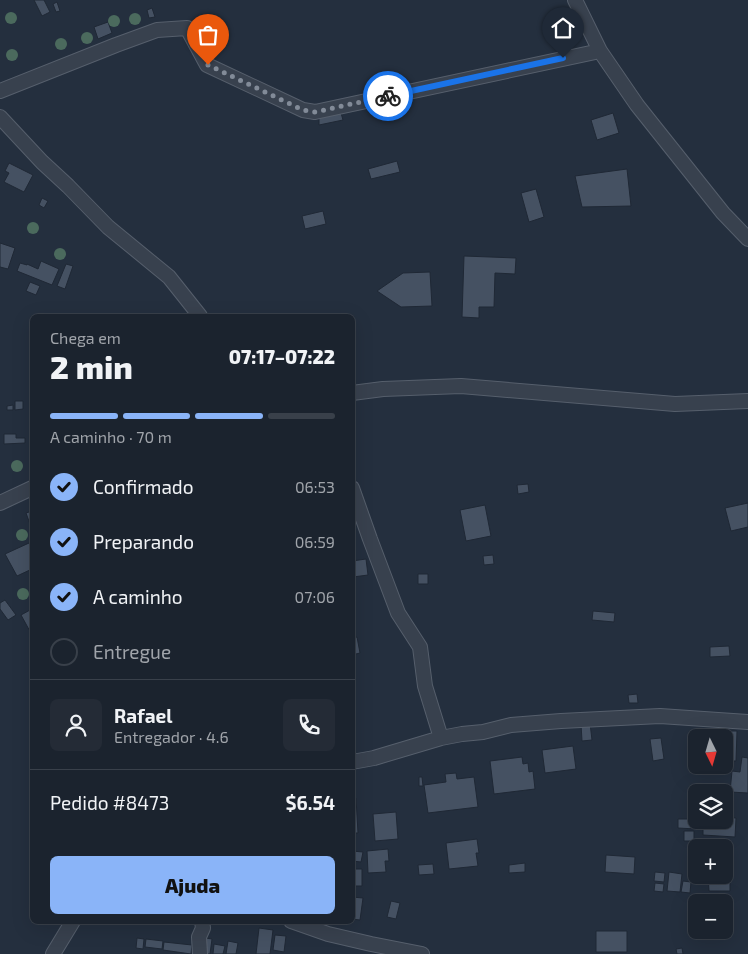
<!DOCTYPE html>
<html lang="pt">
<head>
<meta charset="utf-8">
<style>
	:root { --surface:#1b232e; --page:#242b36; --text:#f1f3f6; --muted:#a0a4aa; --line:#39404a; --accent:#8ab4f8 }
	body { margin:0; font-family:"Exo 2",sans-serif; background:var(--page); color:var(--text); height:100vh; display:flex; flex-direction:column; font-size:19px; white-space:nowrap }
	* { box-sizing:border-box; margin:0 }
	p { font-size:16px; color:var(--muted) }
	.icon { flex:none; width:28px; height:28px; fill:none; stroke:currentColor; stroke-width:2; stroke-linecap:round; stroke-linejoin:round }
	.map { position:relative; flex:1; overflow:hidden }
	.details { position:absolute; left:30px; top:314px; width:325px; height:610px; display:flex; flex-direction:column; background:var(--surface); border-radius:8px; box-shadow:0 5px 20px #0002,0 0 0 1px var(--line) }
	.details>* { flex:none }
	.needle { width:32px; rotate:175deg }
	.buttons { position:absolute; left:688px; top:729px; display:grid; gap:10px }
	.buttons a { display:grid; place-items:center; width:45px; height:45px; border-radius:8px; background:var(--surface); box-shadow:0 5px 20px #0002,0 0 0 1px var(--line); font-size:25px }
	.pin { position:absolute; display:grid; place-items:center; width:42px; height:42px; color:#fff; margin:-51px -21px; border-radius:50% 50% 50% 0; rotate:-45deg; box-shadow:0 0 5px #0007 }
	.pin .icon { rotate:45deg }
	.courier { position:absolute; display:grid; place-items:center; width:50px; height:50px; margin:-25px; border:4px solid #1a73e8; border-radius:50%; background:#fff; color:#222; box-shadow:0 1px 6px #0007 }
	.summary em { font-style:normal; font-weight:800 }
	.summary div { display:flex; flex-direction:column-reverse }
	.summary { display:flex; align-items:center; justify-content:space-between; height:85px; padding:0 20px }
	h1 { font-size:32px; font-weight:800; line-height:38px }
	.bar { display:grid; grid-template-columns:repeat(4,1fr); gap:8px 5px; align-content:center; height:60px; padding:0 20px }
	.bar i { height:6px; border-radius:4px; background:var(--line) }
	.bar .selected { background:var(--accent) }
	.bar p { grid-column:span 4 }
	.line { display:flex; align-items:center; gap:12px; padding:0 20px; border-top:1px solid var(--line) }
	.line div { flex:1 }
	.round { display:grid; place-items:center; flex:none; width:52px; height:52px; border-radius:8px; background:var(--page) }
	ol { padding:0 20px; list-style:none }
	li { display:flex; align-items:center; gap:15px; height:55px }
	li p { margin-inline-start:auto }
	li .icon { padding:5px; border-radius:50%; background:var(--accent); color:#111; stroke-width:4 }
	li:last-child { color:var(--muted) }
	li i { width:28px; height:28px; border:2px solid var(--line); border-radius:50% }
	.button { display:flex; gap:10px; margin-top:auto; padding:10px 20px }
	.button a { flex:1; height:58px; border-radius:8px; background:var(--accent); color:#111; font-size:20px; font-weight:800; line-height:58px; text-align:center }
	.map>svg:first-child { display:block }
</style>
</head>
<body>
<div class="map">
<svg width="748" height="954" viewBox="0 0 748 954">
	<rect width="100%" height="100%" fill="#242f3e"/>
	<path fill="#455162" stroke="#1f2835" d="M 34,0 L 44,0 L 50,12 L 42,16 Z
		M 57,2 L 60,11 L 56,12 L 53,4 Z
		M 152,8 L 155,17 L 149,18 L 147,10 Z
		M 108,22 L 112,33 L 98,39 L 94,27 Z
		M 341,113 L 343,120 L 319,125 L 319,116 Z
		M 613,113 L 619,133 L 597,140 L 591,120 Z
		M 397,161 L 400,172 L 371,179 L 368,169 Z
		M 9,163 L 33,175 L 24,192 L 4,182 L 9,173 L 5,171 Z
		M 627,169 L 631,206 L 582,207 L 575,176 Z
		M 536,189 L 544,217 L 529,222 L 521,193 Z
		M 42,198 L 48,201 L 44,208 L 39,205 Z
		M 323,211 L 326,224 L 305,229 L 302,216 Z
		M 0,243 L 15,248 L 8,269 L 0,267 Z
		M 464,256 L 516,258 L 515,274 L 495,273 L 494,307 L 479,307 L 479,318 L 462,317 Z
		M 41,261 L 59,269 L 52,285 L 17,271 L 20,263 L 27,265 L 27,264 L 38,269 Z
		M 66,264 L 73,266 L 65,289 L 57,286 Z
		M 430,272 L 432,306 L 401,307 L 377,291 L 403,273 Z
		M 30,282 L 40,286 L 36,295 L 26,291 Z
		M 15,401 L 23,401 L 23,409 L 15,410 Z
		M 13,405 L 13,410 L 7,410 L 7,406 Z
		M 4,434 L 16,434 L 16,438 L 25,438 L 25,443 L 4,444 Z
		M 528,484 L 529,492 L 518,494 L 517,485 Z
		M 748,503 L 748,527 L 731,531 L 725,508 Z
		M 485,505 L 491,536 L 466,541 L 460,510 Z
		M 32,511 L 32,523 L 30,524 L 26,513 Z
		M 29,543 L 32,549 L 32,569 L 17,576 L 5,554 Z
		M 493,555 L 494,564 L 484,565 L 483,556 Z
		M 366,559 L 368,575 L 353,577 L 352,561 Z
		M 418,574 L 428,574 L 428,584 L 418,584 Z
		M 5,600 L 16,615 L 8,620 L 0,609 L 0,603 Z
		M 30,610 L 32,615 L 32,635 L 21,615 Z
		M 593,611 L 615,613 L 614,622 L 592,620 Z
		M 357,637 L 360,653 L 352,655 L 352,638 Z
		M 729,646 L 730,656 L 710,657 L 710,647 Z
		M 637,694 L 638,703 L 629,703 L 628,695 Z
		M 590,723 L 592,740 L 582,741 L 581,724 Z
		M 723,731 L 737,731 L 736,761 L 724,761 Z
		M 661,738 L 664,759 L 653,761 L 650,739 Z
		M 573,746 L 576,769 L 545,773 L 542,750 Z
		M 522,757 L 523,764 L 528,763 L 529,772 L 533,771 L 535,789 L 494,794 L 490,761 Z
		M 742,757 L 748,758 L 748,793 L 730,792 L 732,771 L 740,772 Z
		M 456,773 L 457,779 L 474,777 L 478,807 L 428,813 L 424,785 L 446,782 L 445,774 Z
		M 419,777 L 422,777 L 423,786 L 419,786 Z
		M 352,798 L 356,798 L 358,833 L 352,833 Z
		M 396,812 L 398,839 L 375,841 L 373,814 Z
		M 724,817 L 736,818 L 735,837 L 703,835 L 703,820 L 724,820 Z
		M 678,819 L 696,819 L 696,829 L 678,828 Z
		M 684,831 L 694,831 L 694,841 L 684,841 Z
		M 477,839 L 479,853 L 476,853 L 478,866 L 449,869 L 446,843 Z
		M 388,849 L 389,861 L 385,861 L 386,872 L 368,873 L 367,851 Z
		M 352,851 L 363,852 L 361,862 L 352,861 Z
		M 606,855 L 635,857 L 634,874 L 605,872 Z
		M 525,863 L 525,872 L 509,873 L 509,865 Z
		M 352,864 L 355,864 L 355,869 L 362,869 L 362,886 L 352,886 Z
		M 433,864 L 434,874 L 419,875 L 418,865 Z
		M 655,872 L 665,873 L 664,882 L 654,881 Z
		M 669,872 L 682,874 L 680,892 L 667,891 Z
		M 724,872 L 730,872 L 730,891 L 709,891 L 708,875 L 724,875 Z
		M 683,881 L 691,882 L 690,893 L 681,892 Z
		M 655,883 L 664,884 L 663,892 L 654,891 Z
		M 352,897 L 363,898 L 360,920 L 352,919 Z
		M 391,901 L 400,903 L 396,919 L 387,917 Z
		M 259,928 L 273,930 L 270,954 L 256,954 Z
		M 596,931 L 627,931 L 627,952 L 596,952 Z
		M 275,935 L 286,936 L 284,952 L 273,950 Z
		M 137,938 L 144,939 L 143,949 L 136,948 Z
		M 206,938 L 212,939 L 210,954 L 203,954 Z
		M 146,939 L 163,941 L 162,949 L 145,947 Z
		M 228,941 L 238,943 L 236,954 L 226,954 Z
		M 164,942 L 192,945 L 191,954 L 163,950 Z
		M 214,944 L 225,946 L 223,954 L 213,954 Z
		M 682,948 L 683,954 L 677,954 L 676,949 Z"/>
	<g fill="none" stroke-linecap="round" stroke-linejoin="round">
		<g stroke="#565f6c" stroke-width="16">
			<path id="street" d="M 575,0 L 600,51 L 637,105 L 723,213 L 748,239
				M 0,91 L 116,45 L 157,30 L 187,28 L 207,65 L 303,110 L 315,112 L 600,51
				M 0,117 L 42,162 L 68,186 L 108,227 L 169,277 L 200,316
				M 352,393 L 383,389 L 461,386 L 675,404 L 748,401
				M 352,488 L 370,539 L 398,613 L 420,647 L 425,686 L 441,738
				M 0,503 L 32,488
				M 352,762 L 374,758 L 441,738 L 462,734 L 483,732 L 511,725 L 561,721 L 660,716 L 748,722
				M 291,921 L 328,934 L 371,944 L 422,954
				M 53,954 L 73,921
				M 200,954 L 199,937 L 203,928 L 202,921"/>
		</g>
		<use href="#street" stroke="#38414e" stroke-width="14"/>
	</g>
	<g fill="#4b6a5d">
		<circle cx="11" cy="18" r="6"/>
		<circle cx="135" cy="19" r="6"/>
		<circle cx="114" cy="21" r="6"/>
		<circle cx="87" cy="38" r="6"/>
		<circle cx="61" cy="44" r="6"/>
		<circle cx="12" cy="55" r="6"/>
		<circle cx="33" cy="228" r="6"/>
		<circle cx="60" cy="254" r="6"/>
		<circle cx="17" cy="466" r="6"/>
		<circle cx="22" cy="535" r="6"/>
		<circle cx="23" cy="594" r="6"/>
	</g>
	<g fill="none" stroke-linecap="round" stroke-linejoin="round">
		<path stroke="#828b98" stroke-width="5" stroke-dasharray="0 9" d="M 208,65 L 303,110 L 315,112 L 388,96"/>
		<path stroke="#1a73e8" stroke-width="6" d="M 388,96 L 563,58"/>
	</g>
</svg>
<div class="buttons">
<a><svg class="needle" viewBox="-14 -14 28 28"><path d="M0-13l5 13h-10z" fill="#e53935"/><path d="M0 13l5-13h-10z" fill="#a0a4aa"/></svg></a>
<a><svg class="icon" aria-label="layers" viewBox="0 0 24 24"><path d="M12 4l9 5-9 5-9-5zM3 14l9 5 9-5"/></svg></a>
<a>+</a>
<a>−</a>
</div>
<div class="pin" style="left:208px;top:65px;background:#ea580c"><svg class="icon" aria-label="bag" viewBox="0 0 24 24"><path d="M5 8h14l-1 12H6zM9 8a3 3 0 0 1 6 0"/></svg></div>
<div class="pin" style="left:563px;top:58px;background:#1f2937"><svg class="icon" aria-label="home" viewBox="0 0 24 24"><path d="M3 11l9-7 9 7M6 9v11h12V9"/></svg></div>
<div class="courier" style="left:388px;top:96px"><svg class="icon" aria-label="bike" viewBox="0 0 24 24"><circle cx="6" cy="16" r="4"/><circle cx="18" cy="16" r="4"/><path d="M6 16l4-8h5l3 8M10 8l3 8H6M13 5h3"/></svg></div>
<section class="details">
<div class="summary"><div><h1>2 min</h1><p>Chega em</p></div><em>07:17–07:22</em></div>
<div class="bar"><i class="selected"></i><i class="selected"></i><i class="selected"></i><i></i><p>A caminho · 70 m</p></div>
<ol>
<li><svg class="icon" aria-label="check" viewBox="0 0 24 24"><path d="M5 12l5 5 9-10"/></svg>Confirmado<p>06:53</p></li>
<li><svg class="icon" aria-label="check" viewBox="0 0 24 24"><path d="M5 12l5 5 9-10"/></svg>Preparando<p>06:59</p></li>
<li><svg class="icon" aria-label="check" viewBox="0 0 24 24"><path d="M5 12l5 5 9-10"/></svg>A caminho<p>07:06</p></li>
<li><i></i>Entregue</li>
</ol>
<div class="line" style="height:90px"><a class="round"><svg class="icon" aria-label="person" viewBox="0 0 24 24"><circle cx="12" cy="8" r="4"/><path d="M4 21q1-7 8-7t8 7"/></svg></a><div><b>Rafael</b><p>Entregador · 4.6</p></div><a class="round"><svg class="icon" aria-label="phone" viewBox="0 0 24 24"><path d="M5 4h4l2 5-3 2q2 4 5 5l2-3 5 2v4C11 20 4 13 5 4z"/></svg></a></div>
<div class="line" style="height:65px"><div>Pedido #8473</div><b>$6.54</b></div>
<div class="button"><a>Ajuda</a></div>
</section>
</div>
</body>
</html>
